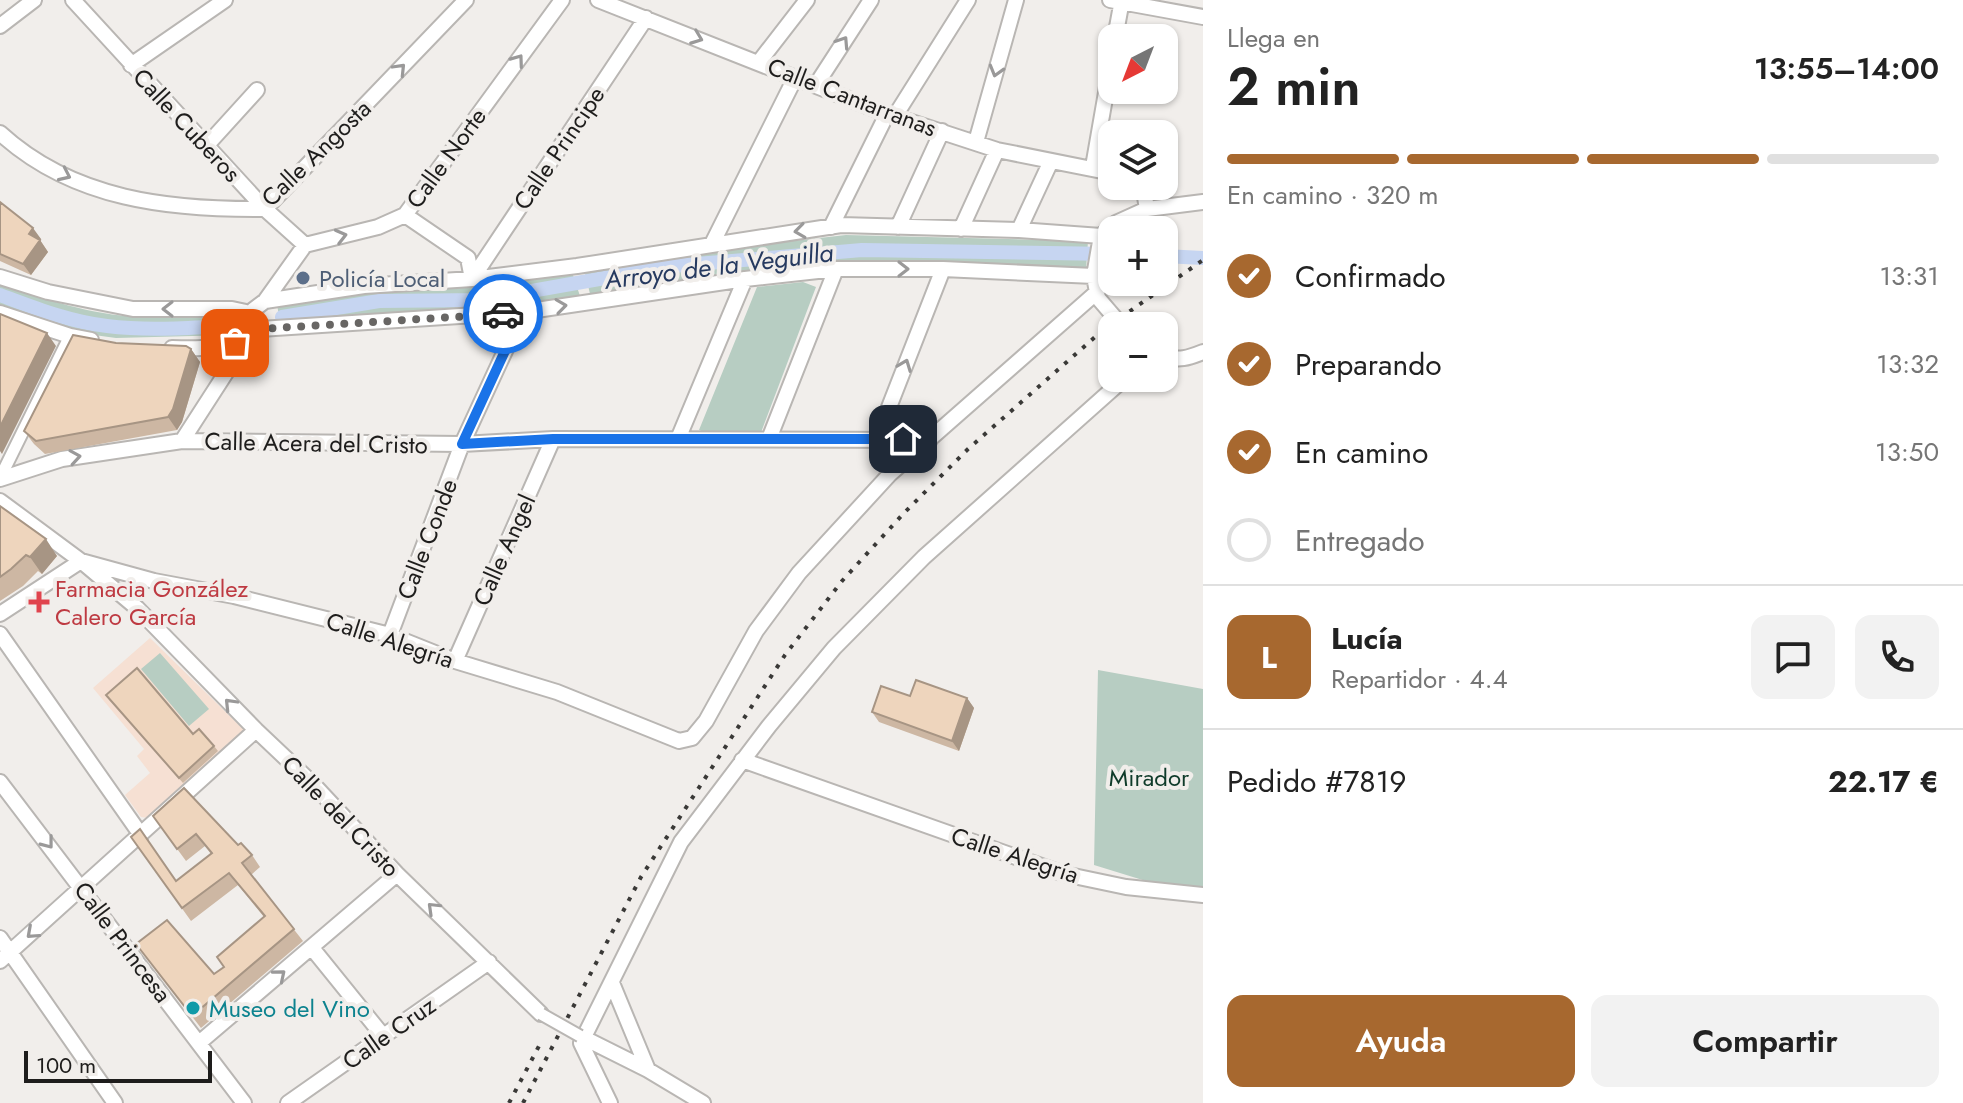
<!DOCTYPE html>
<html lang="es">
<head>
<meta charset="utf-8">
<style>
	:root { --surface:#fff; --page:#f2f2f2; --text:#222; --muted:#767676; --line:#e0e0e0; --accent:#a7682f }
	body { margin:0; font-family:Jost,sans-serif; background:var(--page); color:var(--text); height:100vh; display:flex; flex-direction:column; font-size:30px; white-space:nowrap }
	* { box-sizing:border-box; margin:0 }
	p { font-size:26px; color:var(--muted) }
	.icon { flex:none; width:44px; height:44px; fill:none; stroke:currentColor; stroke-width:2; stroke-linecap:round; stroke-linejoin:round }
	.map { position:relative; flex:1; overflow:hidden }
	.side { display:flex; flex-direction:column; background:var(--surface); width:760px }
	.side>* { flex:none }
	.needle { width:52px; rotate:222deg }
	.buttons { position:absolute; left:1098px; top:24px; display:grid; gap:16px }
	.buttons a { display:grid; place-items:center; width:80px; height:80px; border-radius:16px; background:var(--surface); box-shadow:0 2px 6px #0004; font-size:40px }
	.scale { position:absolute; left:24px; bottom:20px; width:188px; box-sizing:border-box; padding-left:8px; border:4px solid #1e1d1c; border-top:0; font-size:22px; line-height:28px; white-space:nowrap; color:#1e1d1c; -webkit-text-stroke:6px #f1eeeb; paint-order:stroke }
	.pin { position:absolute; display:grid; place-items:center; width:68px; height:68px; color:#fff; margin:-34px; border-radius:16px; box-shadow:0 4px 12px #0006 }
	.courier { position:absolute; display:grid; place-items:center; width:80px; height:80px; margin:-40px; border:6px solid #1a73e8; border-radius:50%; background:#fff; color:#222; box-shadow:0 2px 10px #0007 }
	.overview em { font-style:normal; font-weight:600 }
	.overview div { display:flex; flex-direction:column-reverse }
	.overview { display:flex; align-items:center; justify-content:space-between; height:136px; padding:0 24px }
	h1 { font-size:52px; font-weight:600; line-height:60px }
	.bar { display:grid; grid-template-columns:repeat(4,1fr); gap:12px 8px; align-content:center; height:96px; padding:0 24px }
	.bar i { height:10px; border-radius:6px; background:var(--line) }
	.bar .on { background:var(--accent) }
	.bar p { grid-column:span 4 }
	.line { display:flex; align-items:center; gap:20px; padding:0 24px; border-top:2px solid var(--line) }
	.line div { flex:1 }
	.round { display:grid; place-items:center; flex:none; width:84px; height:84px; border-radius:16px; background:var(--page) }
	ol { padding:0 24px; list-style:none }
	li { display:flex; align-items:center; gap:24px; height:88px }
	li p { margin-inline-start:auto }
	li .icon { padding:8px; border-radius:50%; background:var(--accent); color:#fff; stroke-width:4 }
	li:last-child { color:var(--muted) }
	li i { width:44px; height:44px; border:4px solid var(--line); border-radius:50% }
	.cta { display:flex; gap:16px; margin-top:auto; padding:16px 24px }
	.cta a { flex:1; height:92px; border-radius:16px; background:var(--accent); color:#fff; font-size:32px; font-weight:600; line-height:92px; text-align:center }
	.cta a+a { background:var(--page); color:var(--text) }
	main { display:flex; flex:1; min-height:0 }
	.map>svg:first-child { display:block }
</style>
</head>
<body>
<main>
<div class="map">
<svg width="1203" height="1103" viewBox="0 0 1203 1103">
	<rect width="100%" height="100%" fill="#f1eeeb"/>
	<path fill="#f6e0d3" d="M 150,638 L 245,731 L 149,818 L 141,817 L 125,795 L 150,773 L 137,756 L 144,749 L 93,688 Z"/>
	<path fill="#b7cdc2" d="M 846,235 L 1088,241 L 1086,270 L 879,261 L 801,263 L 666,285 L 592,302 L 583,265 Z
		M 572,272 L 581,299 L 490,310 L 355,321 L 283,336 L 277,305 L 361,292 L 486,285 Z
		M 803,282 L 816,287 L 760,435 L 714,436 L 699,430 L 757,287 Z
		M 0,284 C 45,299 91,315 139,317 C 169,319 198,317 227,315 L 231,335 L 116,338 L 72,332 L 0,308 Z
		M 160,653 L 209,709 L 189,726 L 141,669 Z
		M 1098,670 L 1203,689 L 1203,893 L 1188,894 L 1094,865 Z"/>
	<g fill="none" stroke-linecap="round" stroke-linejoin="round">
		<path stroke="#c6d5f1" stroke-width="14" d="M 1164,256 L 1203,258
			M 0,295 C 35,308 70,322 107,326 C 147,331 186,328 226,326
			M 282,317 L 379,301 L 481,300 L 673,266 L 862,250 L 1112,254"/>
		<g stroke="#b9b6b3" stroke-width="15">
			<path id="pedestrian" d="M 0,478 L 70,336"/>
		</g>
		<g stroke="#b9b6b3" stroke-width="18">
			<path id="minor" d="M 73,0 L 265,209 L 305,245
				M 598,0 L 887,114 L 997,150 L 1112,173
				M 1110,0 L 1203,17
				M 0,26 L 34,0
				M 1115,38 L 1122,0
				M 759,62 L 807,0
				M 131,65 L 225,0
				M 816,85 L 871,0
				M 895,116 L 968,0
				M 0,133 C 73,200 170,210 265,209 L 466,0
				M 976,142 L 1016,0
				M 207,145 L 257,90
				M 1093,167 L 1112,58
				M 1139,186 L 1145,197 L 1147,209
				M 405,215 L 468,258 L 472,279
				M 831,227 L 887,114
				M 898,227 L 942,131
				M 961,229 L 997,150
				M 1019,230 L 1051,161
				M 712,244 L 795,78
				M 0,277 L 48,292 L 133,309 L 232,309 L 246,312
				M 472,279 L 646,18
				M 265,301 L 305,245 L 378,227 L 405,215 L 562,0
				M 253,310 L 265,301 L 364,286 L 472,279 L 577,266 L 841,225 L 1019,230 L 1101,236
				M 0,313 L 70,336 L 91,340
				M 1122,326 L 1098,298 L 1094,276 L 1101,236 L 1116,223 L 1147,209 L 1203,202
				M 260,329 L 523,312 L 745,279 L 836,269 L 943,269 L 1094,276
				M 172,348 C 199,349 226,350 247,332
				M 1164,356 C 1179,361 1188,358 1203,352
				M 877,438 L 943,269
				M 678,439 L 745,279
				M 769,439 L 836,269
				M 182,441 L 249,337
				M 0,479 L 62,459 L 182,441 L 462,444 L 553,439 L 930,440
				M 0,501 L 81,561 L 137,608 L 256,730 L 313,784 L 397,874 L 541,1014
				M 0,614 L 81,561 L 154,581 L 234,596 L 390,635 L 455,661 L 557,692 L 679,741 L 692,738 L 706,721 L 756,631 L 799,573 L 890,474 L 1097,292
				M 0,634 L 141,835
				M 390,635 L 462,444 L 523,312
				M 455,661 L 553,439
				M 742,760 L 1064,874 L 1126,887 L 1203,895
				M 0,782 L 244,1103
				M 0,938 L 115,1103
				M 312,948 L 384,1037
				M 0,961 L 256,730
				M 612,983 L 648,1070
				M 580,1036 L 648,1070 L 703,1103
				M 199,1043 L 397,874
				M 288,1103 L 489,962
				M 610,1103 L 581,1043 L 681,842 L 769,726 L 834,648 L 924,557 L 1125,378"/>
		</g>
		<use href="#pedestrian" stroke="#fff" stroke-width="11"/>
		<use href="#minor" stroke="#fff" stroke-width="14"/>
		<path stroke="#3a3937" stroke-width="4" stroke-dasharray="4 8" stroke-linecap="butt" d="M 509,1103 L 539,1046
			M 523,1103 L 641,877 L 785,655 L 842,581 L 904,513 L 968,449 L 1103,330 L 1203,260"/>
		<g stroke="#b9b6b3" stroke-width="15" stroke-linecap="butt">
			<path id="pedestrian-bridge" d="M 541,1014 L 580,1036"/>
		</g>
		<use href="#pedestrian-bridge" stroke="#fff" stroke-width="11"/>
	</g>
	<path fill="#cdb7a3" d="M 0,202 L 41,239 L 40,240 L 48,252 L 31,275 L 0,261 Z
		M 116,343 L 191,349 L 200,362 L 182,422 L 177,430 L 45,454 L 34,444 L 24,431 Z
		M 0,506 L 57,556 L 42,574 L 38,571 L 23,586 L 0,601 Z
		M 106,695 L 193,734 L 214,746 L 218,751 L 183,783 Z
		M 910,696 L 967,698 L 974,708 L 959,751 L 879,722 L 872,712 Z
		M 153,816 L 238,845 L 252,855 L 260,867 L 251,875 L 303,941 L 201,1028 L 136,944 L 214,974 L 224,967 L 264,917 L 238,885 L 191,921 L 131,837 L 176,881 L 211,854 L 205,846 L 186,861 Z"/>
	<path fill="#a79584" d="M 33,228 L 41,239 L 37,245 L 29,234 Z
		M 40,240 L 48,252 L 31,275 L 23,264 Z
		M 47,333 L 56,346 L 2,454 L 0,451 L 0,427 Z
		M 191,349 L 200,362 L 182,422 L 177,430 L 168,417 Z
		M 46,539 L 57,556 L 42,574 L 30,557 Z
		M 967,698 L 974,708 L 959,751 L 952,741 Z"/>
	<path fill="#eed5bd" stroke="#a79584" stroke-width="2" d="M 0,202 L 33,228 L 29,234 L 40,240 L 23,264 L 0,254 Z
		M 0,314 L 47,333 L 0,427 Z
		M 73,335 L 116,343 L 186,346 L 191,349 L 173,409 L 168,417 L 36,441 L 24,431 Z
		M 0,506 L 46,539 L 30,557 L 26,555 L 11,569 L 0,577 Z
		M 137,668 L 193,734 L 199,729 L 214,746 L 179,778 L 106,695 Z
		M 916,680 L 967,698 L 952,741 L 872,712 L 881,686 L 910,696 Z
		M 184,788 L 238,845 L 241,843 L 252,855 L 242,863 L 294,929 L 192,1016 L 136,944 L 167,920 L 214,974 L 224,967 L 217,957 L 265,916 L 229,873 L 182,908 L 131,837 L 140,829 L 176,881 L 212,853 L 196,834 L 177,849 L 153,816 Z"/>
	<defs><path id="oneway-chevron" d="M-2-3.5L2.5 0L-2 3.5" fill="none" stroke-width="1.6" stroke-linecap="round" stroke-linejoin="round" transform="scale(2)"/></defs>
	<g stroke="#9a9999">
		<use href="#oneway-chevron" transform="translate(697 38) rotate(21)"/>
		<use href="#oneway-chevron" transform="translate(843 42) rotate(-57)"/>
		<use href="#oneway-chevron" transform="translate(518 60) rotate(-54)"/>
		<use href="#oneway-chevron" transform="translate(400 69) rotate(-46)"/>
		<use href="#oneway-chevron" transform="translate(996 71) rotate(106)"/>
		<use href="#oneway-chevron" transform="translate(65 175) rotate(25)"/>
		<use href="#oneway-chevron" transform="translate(800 231) rotate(172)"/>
		<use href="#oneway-chevron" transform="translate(341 236) rotate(-14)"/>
		<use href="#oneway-chevron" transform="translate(903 269)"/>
		<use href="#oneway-chevron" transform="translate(561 306) rotate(-8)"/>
		<use href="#oneway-chevron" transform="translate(168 309) rotate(-180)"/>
		<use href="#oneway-chevron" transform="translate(905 365) rotate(-69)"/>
		<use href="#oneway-chevron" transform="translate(75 457) rotate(-9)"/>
		<use href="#oneway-chevron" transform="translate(230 704) rotate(-134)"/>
		<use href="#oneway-chevron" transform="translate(48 843) rotate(52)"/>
		<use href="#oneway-chevron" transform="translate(433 908) rotate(-136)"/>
		<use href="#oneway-chevron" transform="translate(32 933) rotate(138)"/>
		<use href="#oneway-chevron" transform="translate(280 975) rotate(-40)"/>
	</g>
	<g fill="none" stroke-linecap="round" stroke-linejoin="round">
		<path stroke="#686664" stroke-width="8" stroke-dasharray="0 14.4" d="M 235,343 L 247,332 L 255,333 L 260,329 L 503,314"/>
		<path stroke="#1a73e8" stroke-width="10" d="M 503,314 L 523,312 L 462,444 L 553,439 L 903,439"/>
	</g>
	<circle fill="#5c6f8a" stroke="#f1eeeb" stroke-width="3" cx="303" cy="278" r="8"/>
	<path fill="#e0444e" stroke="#f1eeeb" stroke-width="3" d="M35 590h8v8h8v8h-8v8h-8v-8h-8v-8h8z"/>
	<circle fill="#0f9aa8" stroke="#f1eeeb" stroke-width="3" cx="193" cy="1008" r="8"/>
	<g text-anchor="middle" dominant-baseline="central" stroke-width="8" stroke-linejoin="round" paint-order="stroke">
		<g font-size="24" fill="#1e1d1c" stroke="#f1eeeb">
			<text transform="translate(852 97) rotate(21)">Calle Cantarranas</text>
			<text transform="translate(187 125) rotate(47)">Calle Cuberos</text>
			<text transform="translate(559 148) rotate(-56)">Calle Principe</text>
			<text transform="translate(316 153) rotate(-44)">Calle Angosta</text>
			<text transform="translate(446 158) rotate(-54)">Calle Norte</text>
			<text transform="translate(316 443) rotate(1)">Calle Acera del Cristo</text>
			<text transform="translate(427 539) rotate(-69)">Calle Conde</text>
			<text transform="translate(504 550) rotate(-66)">Calle Angel</text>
			<text transform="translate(390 640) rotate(18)">Calle Alegría</text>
			<text transform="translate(341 816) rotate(46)">Calle del Cristo</text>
			<text transform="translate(1015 855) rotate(18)">Calle Alegría</text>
			<text transform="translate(123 942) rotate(53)">Calle Princesa</text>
			<text transform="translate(389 1033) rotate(-35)">Calle Cruz</text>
		</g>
		<g font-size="24" fill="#4e5e75" stroke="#f1eeeb" text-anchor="start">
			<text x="319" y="278">Policía Local</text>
		</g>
		<g font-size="24" fill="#be3a42" stroke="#f1eeeb" text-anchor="start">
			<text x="55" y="588">Farmacia González<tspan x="55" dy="28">Calero García</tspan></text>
		</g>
		<g font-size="24" fill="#0f3b2a" stroke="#f1eeeb">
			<text x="1149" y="777">Mirador</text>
		</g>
		<g font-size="24" fill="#0d838f" stroke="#f1eeeb" text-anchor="start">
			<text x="209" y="1008">Museo del Vino</text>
		</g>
		<g font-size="26" font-style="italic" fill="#263a60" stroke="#f1eeeb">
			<text transform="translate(719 266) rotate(-7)">Arroyo de la Veguilla</text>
		</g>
	</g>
</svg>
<div class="buttons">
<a><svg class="needle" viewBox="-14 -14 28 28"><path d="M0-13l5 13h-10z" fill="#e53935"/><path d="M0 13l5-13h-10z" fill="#767676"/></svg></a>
<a><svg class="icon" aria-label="layers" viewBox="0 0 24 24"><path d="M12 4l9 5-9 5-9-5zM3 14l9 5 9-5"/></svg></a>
<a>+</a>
<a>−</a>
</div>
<div class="scale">100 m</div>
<div class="pin" style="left:235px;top:343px;background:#ea580c"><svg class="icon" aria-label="bag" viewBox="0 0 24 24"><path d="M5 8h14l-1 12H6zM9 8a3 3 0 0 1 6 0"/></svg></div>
<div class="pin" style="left:903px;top:439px;background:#1f2937"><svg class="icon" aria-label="home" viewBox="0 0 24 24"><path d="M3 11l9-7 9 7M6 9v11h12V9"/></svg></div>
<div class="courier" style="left:503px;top:314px"><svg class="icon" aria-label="car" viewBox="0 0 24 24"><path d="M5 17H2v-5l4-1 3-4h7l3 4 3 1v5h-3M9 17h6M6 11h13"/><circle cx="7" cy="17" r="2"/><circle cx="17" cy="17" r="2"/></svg></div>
</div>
<section class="side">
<div class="overview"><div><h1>2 min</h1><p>Llega en</p></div><em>13:55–14:00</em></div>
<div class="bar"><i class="on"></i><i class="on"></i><i class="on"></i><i></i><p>En camino · 320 m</p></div>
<ol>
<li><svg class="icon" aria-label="check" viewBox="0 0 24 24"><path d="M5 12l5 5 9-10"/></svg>Confirmado<p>13:31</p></li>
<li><svg class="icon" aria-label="check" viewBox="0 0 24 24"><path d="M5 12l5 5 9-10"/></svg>Preparando<p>13:32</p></li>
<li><svg class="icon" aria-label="check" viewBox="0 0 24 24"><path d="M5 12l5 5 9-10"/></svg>En camino<p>13:50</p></li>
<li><i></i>Entregado</li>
</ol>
<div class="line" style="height:144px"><b class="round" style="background:var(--accent);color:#fff">L</b><div><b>Lucía</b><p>Repartidor · 4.4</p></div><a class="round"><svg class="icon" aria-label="chat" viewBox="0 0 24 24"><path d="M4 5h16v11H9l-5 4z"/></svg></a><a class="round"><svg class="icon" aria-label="phone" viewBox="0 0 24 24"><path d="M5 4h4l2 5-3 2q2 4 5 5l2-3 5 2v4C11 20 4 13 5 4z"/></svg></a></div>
<div class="line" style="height:104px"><div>Pedido #7819</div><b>22.17 €</b></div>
<div class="cta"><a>Ayuda</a><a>Compartir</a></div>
</section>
</main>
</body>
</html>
